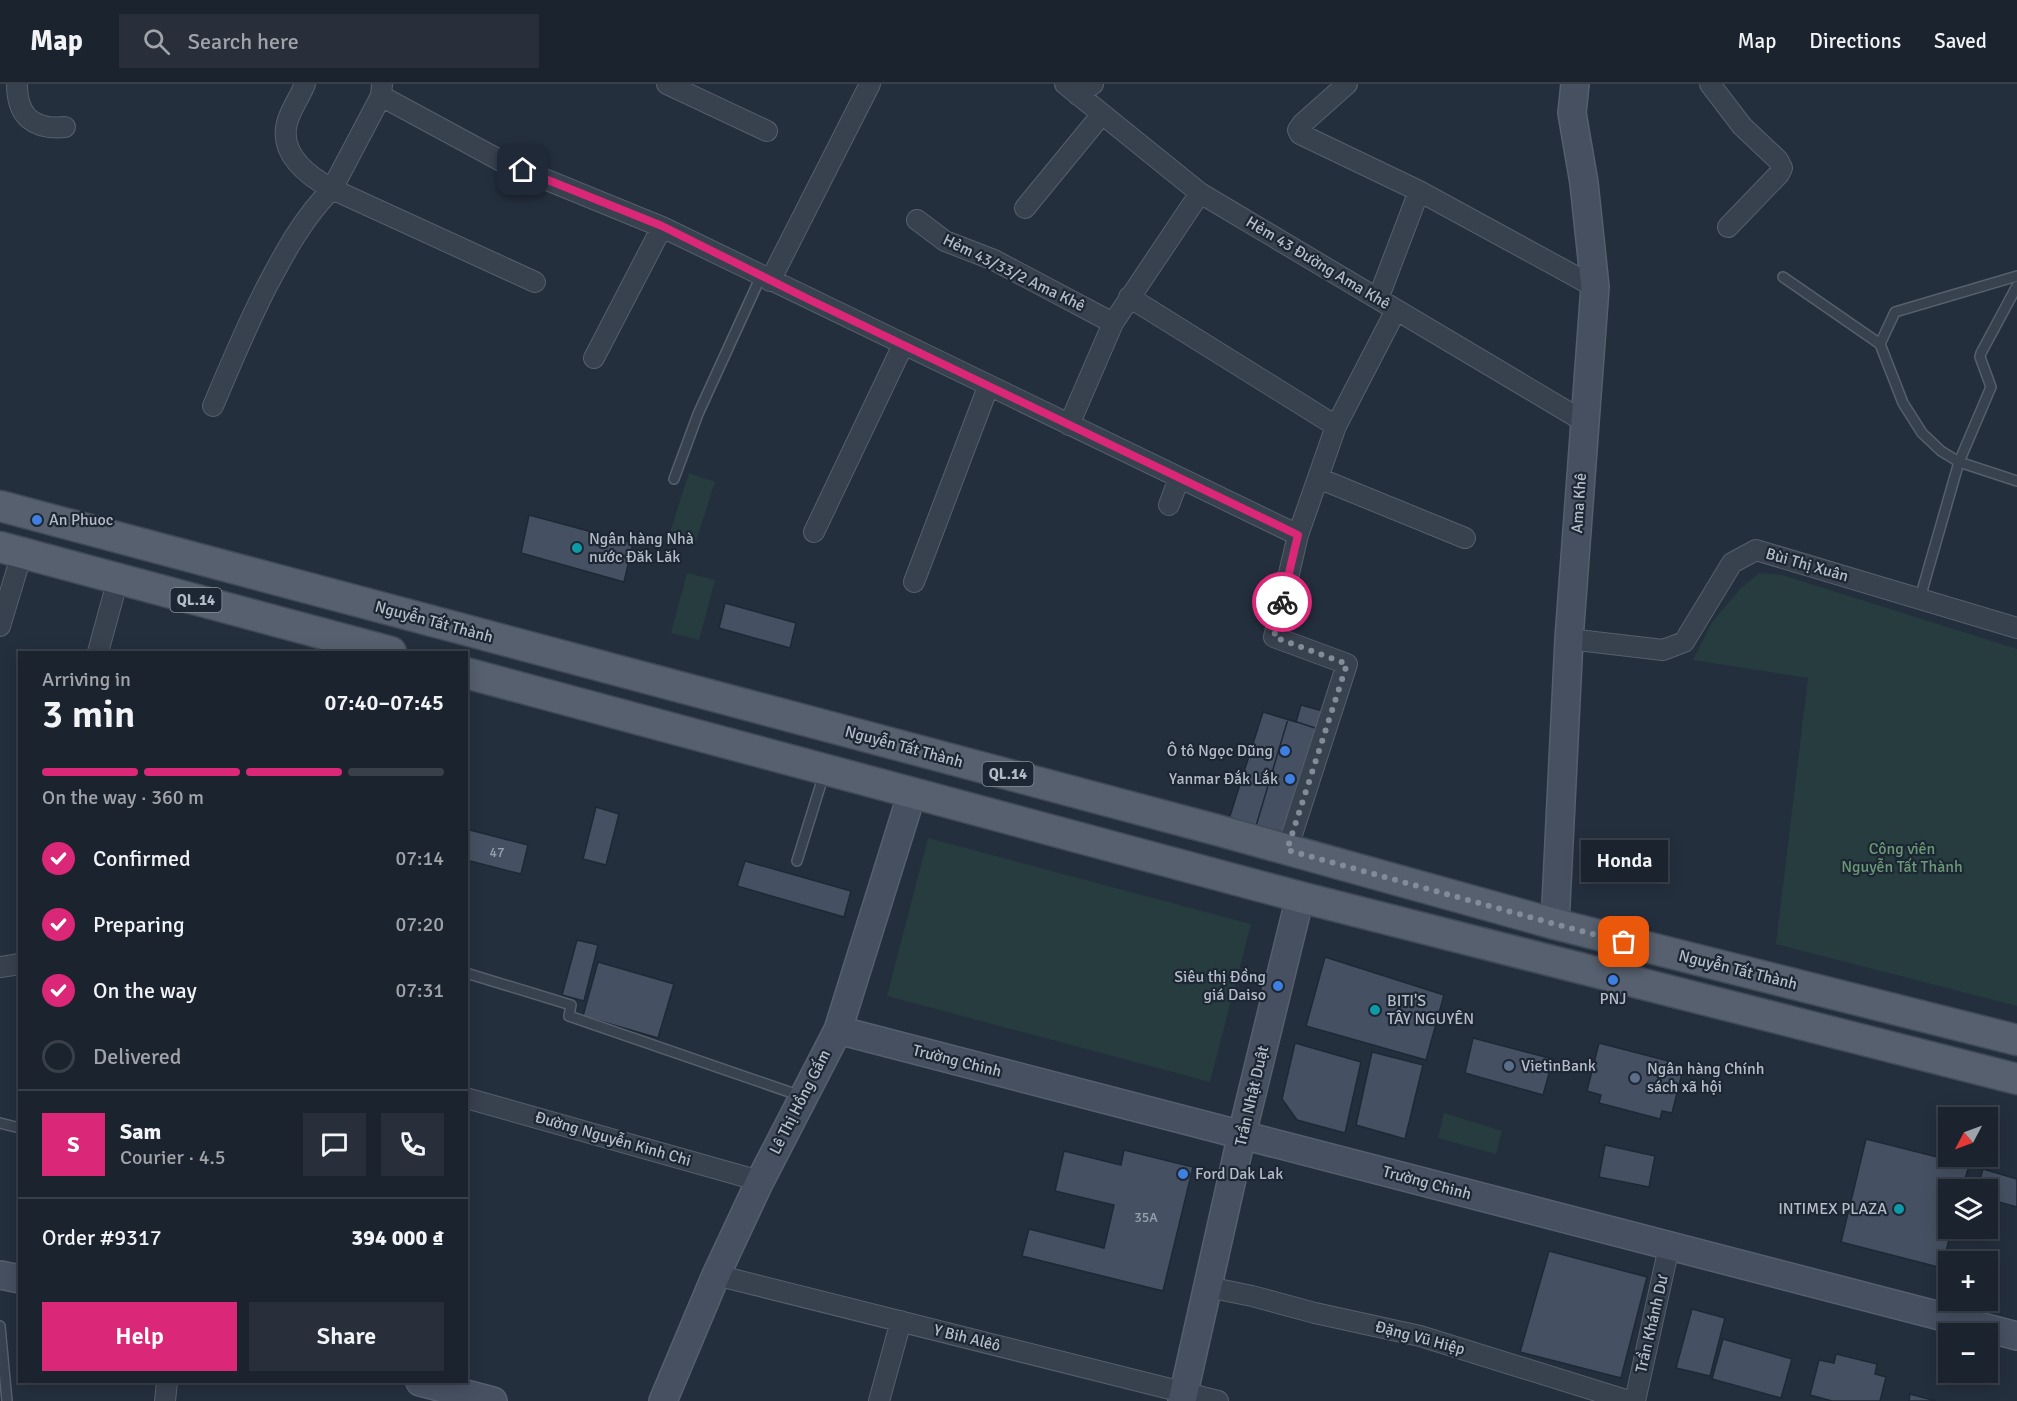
<!DOCTYPE html>
<html lang="en">
<head>
<meta charset="utf-8">
<style>
	:root { --surface:#1b232e; --page:#282f3a; --text:#f1f3f6; --muted:#a0a4aa; --line:#39404a; --accent:#db2777 }
	body { margin:0; font-family:Signika,sans-serif; background:var(--page); color:var(--text); height:100vh; display:flex; flex-direction:column; font-size:22px; white-space:nowrap }
	* { box-sizing:border-box; margin:0 }
	p { font-size:20px; color:var(--muted) }
	.icon { flex:none; width:33px; height:33px; fill:none; stroke:currentColor; stroke-width:2; stroke-linecap:round; stroke-linejoin:round }
	.map { position:relative; flex:1; overflow:hidden }
	.panel { position:absolute; left:18px; top:567px; width:450px; height:732px; display:flex; flex-direction:column; background:var(--surface); border-radius:0px; box-shadow:0 3px 15px #0003,0 0 0 2px var(--line) }
	.panel>* { flex:none }
	.needle { width:39px; rotate:229deg }
	.controls { position:absolute; left:1938px; top:1023px; display:grid; gap:12px }
	.controls a { display:grid; place-items:center; width:60px; height:60px; border-radius:0px; background:var(--surface); box-shadow:0 3px 15px #0003,0 0 0 2px var(--line); font-size:30px }
	.pin { position:absolute; display:grid; place-items:center; width:51px; height:51px; color:#fff; margin:-26px; border-radius:12px; box-shadow:0 3px 9px #0006 }
	.courier { position:absolute; display:grid; place-items:center; width:60px; height:60px; margin:-30px; border:4px solid #db2777; border-radius:50%; background:#fff; color:#222; box-shadow:0 2px 8px #0007 }
	.bubble { position:absolute; height:42px; border-radius:0px; background:var(--surface); box-shadow:0 3px 15px #0003,0 0 0 2px var(--line); font-size:20px; font-weight:600; line-height:42px; text-align:center }
	.head em { font-style:normal; font-weight:600 }
	.head div { display:flex; flex-direction:column-reverse }
	.head { display:flex; align-items:center; justify-content:space-between; height:102px; padding:0 24px }
	h1 { font-size:39px; font-weight:600; line-height:45px }
	.bar { display:grid; grid-template-columns:repeat(4,1fr); gap:9px 6px; align-content:center; height:72px; padding:0 24px }
	.bar i { height:8px; border-radius:4px; background:var(--line) }
	.bar .selected { background:var(--accent) }
	.bar p { grid-column:span 4 }
	.line { display:flex; align-items:center; gap:15px; padding:0 24px; border-top:2px solid var(--line) }
	.line div { flex:1 }
	.round { display:grid; place-items:center; flex:none; width:63px; height:63px; border-radius:0px; background:var(--page) }
	ol { padding:0 24px; list-style:none }
	li { display:flex; align-items:center; gap:18px; height:66px }
	li p { margin-inline-start:auto }
	li .icon { padding:6px; border-radius:50%; background:var(--accent); color:#fff; stroke-width:4 }
	li:last-child { color:var(--muted) }
	li i { width:33px; height:33px; border:3px solid var(--line); border-radius:50% }
	.primary-button { display:flex; gap:12px; margin-top:auto; padding:12px 24px }
	.primary-button a { flex:1; height:69px; border-radius:0px; background:var(--accent); color:#fff; font-size:24px; font-weight:600; line-height:69px; text-align:center }
	.primary-button a+a { background:var(--page); color:var(--text) }
	header { display:flex; align-items:center; gap:36px; box-sizing:border-box; height:84px; padding:0 30px; background:var(--surface); border-bottom:2px solid var(--line) }
	header strong { font-size:28px }
	nav { display:flex; gap:33px; margin-inline-start:auto; font-size:21px }
	.search { width:420px; height:54px; background:var(--page); display:flex; align-items:center; gap:15px; box-sizing:border-box; padding:0 21px; border-radius:0px; color:var(--muted); font-size:22px }
	.map>svg:first-child { display:block }
</style>
</head>
<body>
<header>
<strong>Map</strong>
<div class="search"><svg class="icon" aria-label="search" viewBox="0 0 24 24"><circle cx="10" cy="10" r="6"/><path d="M15 15l6 6"/></svg>Search here</div>
<nav><a>Map</a><a>Directions</a><a>Saved</a></nav>
</header>
<div class="map">
<svg width="2017" height="1317" viewBox="0 0 2017 1317">
	<rect width="100%" height="100%" fill="#242f3e"/>
	<path fill="#263c3f" d="M 689,389 L 715,398 L 696,457 L 670,448 Z
		M 687,489 L 715,496 L 699,556 L 671,549 Z
		M 1759,489 L 1782,491 L 2017,565 L 2017,922 L 1776,860 L 1808,594 L 1693,576 L 1712,538 L 1741,504 Z
		M 928,754 L 1251,840 L 1210,998 L 887,912 Z
		M 1444,1029 L 1502,1047 L 1496,1070 L 1438,1054 Z"/>
	<path fill="#455162" stroke="#1f2835" stroke-width="1.5" d="M 529,431 L 633,459 L 624,498 L 521,469 Z
		M 725,519 L 796,539 L 790,564 L 719,544 Z
		M 1301,621 L 1330,629 L 1292,752 L 1229,735 L 1263,628 L 1296,638 Z
		M 1288,635 L 1324,647 L 1292,752 L 1256,742 Z
		M 596,723 L 619,730 L 606,781 L 583,775 Z
		M 466,745 L 528,761 L 521,790 L 466,776 Z
		M 745,777 L 851,807 L 844,833 L 737,802 Z
		M 577,856 L 598,861 L 584,917 L 562,911 Z
		M 1325,873 L 1444,911 L 1426,976 L 1306,942 Z
		M 598,878 L 674,900 L 658,954 L 583,932 Z
		M 1473,954 L 1553,975 L 1543,1011 L 1465,989 Z
		M 1295,959 L 1361,978 L 1345,1049 L 1297,1036 L 1282,1015 Z
		M 1599,959 L 1684,981 L 1672,1029 L 1662,1027 L 1660,1035 L 1599,1019 L 1601,1011 L 1587,1007 Z
		M 1372,968 L 1423,981 L 1405,1055 L 1356,1041 Z
		M 1866,1055 L 1969,1081 L 1962,1106 L 1948,1106 L 1948,1144 L 1952,1144 L 1942,1184 L 1841,1158 Z
		M 1605,1061 L 1655,1072 L 1649,1103 L 1599,1093 Z
		M 1124,1066 L 1193,1083 L 1163,1207 L 1022,1172 L 1029,1145 L 1104,1164 L 1114,1121 L 1055,1107 L 1064,1067 L 1121,1081 Z
		M 1983,1085 L 2017,1095 L 2017,1123 L 1988,1115 L 1988,1106 L 1977,1106 Z
		M 1549,1167 L 1647,1193 L 1621,1294 L 1520,1268 Z
		M 1692,1225 L 1725,1234 L 1710,1292 L 1676,1284 Z
		M 1723,1255 L 1792,1275 L 1781,1314 L 1712,1295 Z
		M 1836,1270 L 1877,1280 L 1875,1290 L 1886,1293 L 1880,1317 L 1832,1317 L 1810,1311 L 1819,1276 L 1834,1279 Z
		M 1910,1310 L 1936,1317 L 1909,1317 Z"/>
	<g fill="none" stroke-linecap="round" stroke-linejoin="round">
		<g stroke="#565f6c" stroke-width="12">
			<path id="lane" d="M 1783,193 L 1880,260 L 1903,319 L 1922,349 L 1941,367 L 1959,378 L 1991,303 L 1980,273 L 1981,269 L 2017,202
				M 1880,260 L 1895,228 L 2017,192
				M 674,395 L 698,330 L 761,192
				M 1920,514 L 1959,378 L 2017,397
				M 797,777 L 824,690
				M 466,889 L 571,921 L 569,932 L 801,1012
				M 0,1039 L 20,1044
				M 0,1242 L 7,1317"/>
		</g>
		<g stroke="#565f6c" stroke-width="22">
			<path id="street" d="M 17,0 C 17,33 34,46 65,43
				M 382,0 L 381,12 L 332,105 L 535,198
				M 667,0 L 767,47
				M 1065,0 L 1200,109 L 1585,338
				M 1347,0 L 1302,40 L 1298,46 L 1300,50 L 1419,107 L 1595,203
				M 1710,0 L 1742,42 L 1778,76 L 1782,84 L 1779,90 L 1728,143
				M 1078,11 L 1093,0
				M 381,12 L 503,78 L 662,143 L 1298,451
				M 1025,124 L 1102,30
				M 917,136 L 945,157 L 994,176 L 1113,239
				M 770,197 L 870,0
				M 1129,213 L 1336,342
				M 1378,215 L 1419,107
				M 594,274 L 662,143
				M 213,322 C 230,282 246,243 266,204 C 285,168 303,134 332,105 C 308,92 279,70 287,39 C 290,26 300,13 305,0
				M 1069,341 L 1113,239 L 1200,109
				M 1318,394 L 1465,454
				M 1169,421 L 1179,394
				M 814,448 L 903,261
				M 914,498 L 988,303
				M 0,542 L 22,469
				M 1569,555 L 1663,566 L 1684,558 L 1732,479 L 1756,466 L 2017,544
				M 98,568 L 118,495
				M 1287,766 L 1347,580 L 1274,553 L 1298,451 L 1336,342 L 1396,226
				M 0,883 L 20,880
				M 466,1014 L 760,1097
				M 716,1191 L 1218,1317
				M 1208,1203 L 1252,1212 L 1315,1229 L 1420,1252 L 1629,1317
				M 165,1317 L 167,1298
				M 879,1317 L 901,1237
				M 1635,1317 L 1669,1163"/>
		</g>
		<g stroke="#565f6c" stroke-width="30">
			<path id="secondary" d="M 1555,840 L 1569,555 L 1595,203 L 1584,99 L 1572,29 L 1575,0
				M 838,946 L 2017,1252
				M 0,1191 L 20,1195
				M 420,1298 L 493,1317
				M 663,1317 L 716,1191 L 760,1097 L 838,946 L 912,709
				M 1182,1317 L 1242,1050 L 1300,813"/>
		</g>
		<g stroke="#414a57" stroke-width="33">
			<path id="primary" d="M 0,422 L 1217,746 L 1555,840 L 2017,956
				M 0,463 L 391,568
				M 466,589 L 1300,813 L 2017,995"/>
		</g>
		<use href="#lane" stroke="#38414e" stroke-width="9"/>
		<use href="#street" stroke="#38414e" stroke-width="20"/>
		<use href="#secondary" stroke="#465061" stroke-width="27"/>
		<use href="#primary" stroke="#56606e" stroke-width="30"/>
	</g>
	<g fill="none" stroke-linecap="round" stroke-linejoin="round">
		<path stroke="#828b98" stroke-width="6" stroke-dasharray="0 10.8" d="M 1282,518 L 1274,553 L 1347,580 L 1287,766 L 1555,840 L 1624,858"/>
		<path stroke="#db2777" stroke-width="8" d="M 523,86 L 662,142 L 808,215 L 1298,451 L 1282,518"/>
	</g>
	<g fill="#3f7fe0" stroke="#1d2633" stroke-width="2">
		<circle cx="37" cy="436" r="6"/>
		<circle cx="1285" cy="667" r="6"/>
		<circle cx="1290" cy="695" r="6"/>
		<circle cx="1613" cy="896" r="6"/>
		<circle cx="1278" cy="902" r="6"/>
		<circle cx="1183" cy="1090" r="6"/>
	</g>
	<g fill="#0f9aa8" stroke="#1d2633" stroke-width="2">
		<circle cx="577" cy="464" r="6"/>
		<circle cx="1375" cy="926" r="6"/>
		<circle cx="1899" cy="1125" r="6"/>
	</g>
	<g fill="#5c6f8a" stroke="#1d2633" stroke-width="2">
		<circle cx="1509" cy="982" r="6"/>
		<circle cx="1635" cy="994" r="6"/>
	</g>
	<g text-anchor="middle" dominant-baseline="central" stroke-width="4.5" stroke-linejoin="round" paint-order="stroke">
		<g font-size="14" fill="#98a1af">
			<text x="497" y="768">47</text>
			<text x="1146" y="1133">35A</text>
		</g>
		<g fill="#1d2633" stroke="#878f9c" stroke-width="1.5">
			<rect x="170.5" y="504" width="51" height="24" rx="4.5"/>
			<rect x="982.5" y="678" width="51" height="24" rx="4.5"/>
		</g>
		<g font-size="15" font-weight="bold" fill="#b4bcc9">
			<text x="196" y="516">QL.14</text>
			<text x="1008" y="690">QL.14</text>
		</g>
		<g font-size="16" fill="#b4bcc9" stroke="#1d2633">
			<text transform="translate(1318 179) rotate(31)">Hẻm 43 Đường Ama Khê</text>
			<text transform="translate(1014 189) rotate(26)">Hẻm 43/33/2 Ama Khê</text>
			<text transform="translate(1579 419) rotate(-86)">Ama Khê</text>
			<text transform="translate(1807 481) rotate(16)">Bùi Thị Xuân</text>
			<text transform="translate(434 538) rotate(15)">Nguyễn Tất Thành</text>
			<text transform="translate(904 663) rotate(15)">Nguyễn Tất Thành</text>
			<text transform="translate(1738 886) rotate(14)">Nguyễn Tất Thành</text>
			<text transform="translate(957 977) rotate(14)">Trường Chinh</text>
			<text transform="translate(1252 1012) rotate(-77)">Trần Nhật Duật</text>
			<text transform="translate(800 1018) rotate(-63)">Lê Thị Hồng Gấm</text>
			<text transform="translate(613 1055) rotate(16)">Đường Nguyễn Kinh Chi</text>
			<text transform="translate(1427 1099) rotate(15)">Trường Chinh</text>
			<text transform="translate(1652 1240) rotate(-77)">Trần Khánh Dư</text>
			<text transform="translate(967 1254) rotate(14)">Y Bih Alêô</text>
			<text transform="translate(1420 1254) rotate(15)">Đặng Vũ Hiệp</text>
		</g>
		<g font-size="16" fill="#b4bcc9" stroke="#1d2633" text-anchor="start">
			<text x="49" y="436">An Phuoc</text>
			<text x="589" y="455">Ngân hàng Nhà<tspan x="589" dy="18">nước Đăk Lăk</tspan></text>
			<text x="1273" y="667" text-anchor="end">Ô tô Ngọc Dũng</text>
			<text x="1278" y="695" text-anchor="end">Yanmar Đắk Lắk</text>
			<text x="1266" y="893" text-anchor="end">Siêu thị Đồng<tspan x="1266" dy="18">giá Daiso</tspan></text>
			<text x="1613" y="915" text-anchor="middle">PNJ</text>
			<text x="1387" y="917">BITI'S<tspan x="1387" dy="18">TÂY NGUYÊN</tspan></text>
			<text x="1521" y="982">VietinBank</text>
			<text x="1647" y="985">Ngân hàng Chính<tspan x="1647" dy="18">sách xã hội</tspan></text>
			<text x="1195" y="1090">Ford Dak Lak</text>
			<text x="1887" y="1125" text-anchor="end">INTIMEX PLAZA</text>
		</g>
		<g font-size="16" fill="#6b9a76" stroke="#1d2633">
			<text x="1902" y="765">Công viên<tspan x="1902" dy="18">Nguyễn Tất Thành</tspan></text>
		</g>
	</g>
</svg>
<div class="controls">
<a><svg class="needle" viewBox="-14 -14 28 28"><path d="M0-13l5 13h-10z" fill="#e53935"/><path d="M0 13l5-13h-10z" fill="#a0a4aa"/></svg></a>
<a><svg class="icon" aria-label="layers" viewBox="0 0 24 24"><path d="M12 4l9 5-9 5-9-5zM3 14l9 5 9-5"/></svg></a>
<a>+</a>
<a>−</a>
</div>
<div class="pin" style="left:1624px;top:858px;background:#ea580c"><svg class="icon" aria-label="bag" viewBox="0 0 24 24"><path d="M5 8h14l-1 12H6zM9 8a3 3 0 0 1 6 0"/></svg></div>
<div class="pin" style="left:523px;top:86px;background:#1f2937"><svg class="icon" aria-label="home" viewBox="0 0 24 24"><path d="M3 11l9-7 9 7M6 9v11h12V9"/></svg></div>
<div class="courier" style="left:1282px;top:518px"><svg class="icon" aria-label="bike" viewBox="0 0 24 24"><circle cx="6" cy="16" r="4"/><circle cx="18" cy="16" r="4"/><path d="M6 16l4-8h5l3 8M10 8l3 8H6M13 5h3"/></svg></div>
<div class="bubble" style="left:1581px;top:756px;width:87px">Honda</div>
<section class="panel">
<div class="head"><div><h1>3 min</h1><p>Arriving in</p></div><em>07:40–07:45</em></div>
<div class="bar"><i class="selected"></i><i class="selected"></i><i class="selected"></i><i></i><p>On the way · 360 m</p></div>
<ol>
<li><svg class="icon" aria-label="check" viewBox="0 0 24 24"><path d="M5 12l5 5 9-10"/></svg>Confirmed<p>07:14</p></li>
<li><svg class="icon" aria-label="check" viewBox="0 0 24 24"><path d="M5 12l5 5 9-10"/></svg>Preparing<p>07:20</p></li>
<li><svg class="icon" aria-label="check" viewBox="0 0 24 24"><path d="M5 12l5 5 9-10"/></svg>On the way<p>07:31</p></li>
<li><i></i>Delivered</li>
</ol>
<div class="line" style="height:108px"><b class="round" style="background:var(--accent);color:#fff">S</b><div><b>Sam</b><p>Courier · 4.5</p></div><a class="round"><svg class="icon" aria-label="chat" viewBox="0 0 24 24"><path d="M4 5h16v11H9l-5 4z"/></svg></a><a class="round"><svg class="icon" aria-label="phone" viewBox="0 0 24 24"><path d="M5 4h4l2 5-3 2q2 4 5 5l2-3 5 2v4C11 20 4 13 5 4z"/></svg></a></div>
<div class="line" style="height:78px"><div>Order #9317</div><b>394 000 ₫</b></div>
<div class="primary-button"><a>Help</a><a>Share</a></div>
</section>
</div>
</body>
</html>
